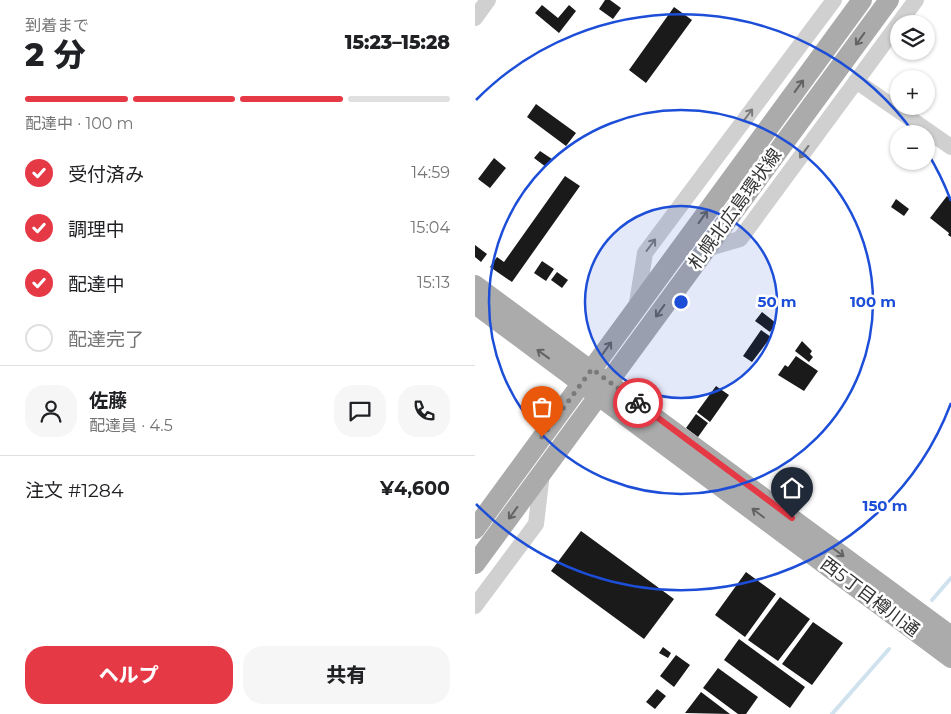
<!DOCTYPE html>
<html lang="ja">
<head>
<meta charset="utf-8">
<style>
	:root { --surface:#fff; --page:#f6f6f6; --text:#202124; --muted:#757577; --line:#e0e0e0; --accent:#e63946 }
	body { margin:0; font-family:Montserrat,"Noto Sans JP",sans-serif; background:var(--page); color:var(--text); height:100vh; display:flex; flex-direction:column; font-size:19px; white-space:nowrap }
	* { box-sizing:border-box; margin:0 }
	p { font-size:16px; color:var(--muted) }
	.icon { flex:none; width:28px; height:28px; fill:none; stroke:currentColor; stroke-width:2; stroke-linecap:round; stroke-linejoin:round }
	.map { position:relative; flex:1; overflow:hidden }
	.side { display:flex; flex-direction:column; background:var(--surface); width:475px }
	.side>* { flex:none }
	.buttons { position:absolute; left:415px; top:15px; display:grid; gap:10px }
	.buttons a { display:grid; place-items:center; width:45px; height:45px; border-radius:50%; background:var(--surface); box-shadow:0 1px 4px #0004; font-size:25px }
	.pin { position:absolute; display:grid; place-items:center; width:42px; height:42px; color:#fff; margin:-51px -21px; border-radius:50% 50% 50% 0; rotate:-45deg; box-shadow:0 0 5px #0007 }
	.pin .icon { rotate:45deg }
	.courier { position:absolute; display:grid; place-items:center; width:50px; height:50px; margin:-25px; border:4px solid #e63946; border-radius:50%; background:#fff; color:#222; box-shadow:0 1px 6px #0007 }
	.head em { font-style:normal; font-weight:800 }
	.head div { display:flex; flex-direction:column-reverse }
	.head { display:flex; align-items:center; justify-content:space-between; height:85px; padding:0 25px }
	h1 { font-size:32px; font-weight:800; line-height:38px }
	.bar { display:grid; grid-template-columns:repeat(4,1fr); gap:8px 5px; align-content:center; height:60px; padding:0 25px }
	.bar i { height:6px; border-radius:4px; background:var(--line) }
	.bar .on { background:var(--accent) }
	.bar p { grid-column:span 4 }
	.line { display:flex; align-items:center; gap:12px; padding:0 25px; border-top:1px solid var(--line) }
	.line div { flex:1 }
	.round { display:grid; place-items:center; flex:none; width:52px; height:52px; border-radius:20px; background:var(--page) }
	ol { padding:0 25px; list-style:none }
	li { display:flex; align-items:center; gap:15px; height:55px }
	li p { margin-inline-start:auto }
	li .icon { padding:5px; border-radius:50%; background:var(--accent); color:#fff; stroke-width:4 }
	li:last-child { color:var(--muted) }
	li i { width:28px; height:28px; border:2px solid var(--line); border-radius:50% }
	.cta { display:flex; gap:10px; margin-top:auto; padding:10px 25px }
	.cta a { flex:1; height:58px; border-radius:20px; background:var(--accent); color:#fff; font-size:20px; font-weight:800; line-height:58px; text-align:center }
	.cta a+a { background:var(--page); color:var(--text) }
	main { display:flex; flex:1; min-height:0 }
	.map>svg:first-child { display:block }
</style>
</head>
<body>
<main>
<section class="side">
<div class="head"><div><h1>2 分</h1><p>到着まで</p></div><em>15:23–15:28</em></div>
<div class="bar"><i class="on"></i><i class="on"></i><i class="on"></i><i></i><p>配達中 · 100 m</p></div>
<ol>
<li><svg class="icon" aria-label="check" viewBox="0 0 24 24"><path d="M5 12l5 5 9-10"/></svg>受付済み<p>14:59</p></li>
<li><svg class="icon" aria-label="check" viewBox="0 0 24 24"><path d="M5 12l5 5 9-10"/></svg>調理中<p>15:04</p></li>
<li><svg class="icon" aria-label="check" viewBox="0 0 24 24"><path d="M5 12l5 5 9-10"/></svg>配達中<p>15:13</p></li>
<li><i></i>配達完了</li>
</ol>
<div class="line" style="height:90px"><a class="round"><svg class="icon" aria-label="person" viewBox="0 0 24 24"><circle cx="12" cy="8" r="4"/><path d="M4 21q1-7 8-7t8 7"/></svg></a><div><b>佐藤</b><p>配達員 · 4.5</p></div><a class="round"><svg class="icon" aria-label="chat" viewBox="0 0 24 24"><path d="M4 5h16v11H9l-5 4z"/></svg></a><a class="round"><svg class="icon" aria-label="phone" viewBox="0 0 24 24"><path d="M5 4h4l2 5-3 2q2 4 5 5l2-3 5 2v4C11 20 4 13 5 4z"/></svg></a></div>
<div class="line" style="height:65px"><div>注文 #1284</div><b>¥4,600</b></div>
<div class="cta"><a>ヘルプ</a><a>共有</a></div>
</section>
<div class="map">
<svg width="476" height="714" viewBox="0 0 476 714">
	<rect width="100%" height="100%" fill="#fff"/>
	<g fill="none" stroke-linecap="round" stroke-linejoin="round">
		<path stroke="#cfe2ee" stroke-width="4" d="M 457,600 L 476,578
			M 357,714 L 414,649"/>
	</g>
	<path fill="#1a1a1a" d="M 130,0 L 135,0 L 146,8 L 138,19 L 124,9 Z
		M 67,5 L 83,18 L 94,5 L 101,11 L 84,33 L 60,13 Z
		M 199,7 L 217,20 L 171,83 L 154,70 Z
		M 61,104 L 101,133 L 91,146 L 52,117 Z
		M 65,151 L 77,159 L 71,167 L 59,158 Z
		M 19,158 L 31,168 L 15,188 L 3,179 Z
		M 90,176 L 105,186 L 37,282 L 15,267 L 22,257 L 29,262 Z
		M 472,196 L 476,199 L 476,237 L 473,235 L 474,233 L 455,218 Z
		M 421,199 L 434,209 L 429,216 L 416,207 Z
		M 0,245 L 12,254 L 6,262 L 0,257 Z
		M 67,261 L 79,269 L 71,281 L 59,273 Z
		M 82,272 L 93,280 L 87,288 L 76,280 Z
		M 287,312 L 301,323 L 295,332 L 280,321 Z
		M 286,330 L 296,337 L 277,362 L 268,356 Z
		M 327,341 L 337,351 L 335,354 L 338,357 L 334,362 L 320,351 Z
		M 321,356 L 343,371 L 329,391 L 303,375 L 310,365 L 313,367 Z
		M 241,386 L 254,395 L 235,422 L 222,412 Z
		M 221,414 L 233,423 L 223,437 L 211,428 Z
		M 106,531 L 199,599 L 169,639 L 76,571 Z
		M 271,572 L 301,594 L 270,637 L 240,615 Z
		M 305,597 L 335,619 L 303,661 L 273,640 Z
		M 338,622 L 368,643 L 337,685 L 307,664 Z
		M 264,639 L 330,687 L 315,708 L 249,660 Z
		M 188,647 L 196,653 L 193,658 L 184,653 Z
		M 201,655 L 215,665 L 199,687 L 185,676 Z
		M 243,668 L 283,697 L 271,714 L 263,714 L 228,688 Z
		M 182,689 L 191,696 L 180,709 L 171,702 Z
		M 226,692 L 255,714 L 210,713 Z"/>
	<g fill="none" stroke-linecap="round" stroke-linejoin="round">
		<path stroke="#d0d0d0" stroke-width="16" d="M 0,18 L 13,0
			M 381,81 L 476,147
			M 231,249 L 265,239 L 441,0
			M 161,309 L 170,253 L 359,0
			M 0,606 L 61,524 L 67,473"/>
		<path stroke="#ababab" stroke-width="20" d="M 0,285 L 476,636
			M 0,304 L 476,658
			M 0,529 L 387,0
			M 0,564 L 414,0"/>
	</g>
	<defs><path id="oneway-shaft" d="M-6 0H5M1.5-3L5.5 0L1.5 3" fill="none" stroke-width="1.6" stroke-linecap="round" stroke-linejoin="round" transform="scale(1.25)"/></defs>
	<g stroke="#636363">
		<use href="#oneway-shaft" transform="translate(385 39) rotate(126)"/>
		<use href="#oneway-shaft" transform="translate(324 86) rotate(-54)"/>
		<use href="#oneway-shaft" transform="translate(228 217) rotate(-54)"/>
		<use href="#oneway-shaft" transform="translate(185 311) rotate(126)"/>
		<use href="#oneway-shaft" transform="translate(132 348) rotate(-54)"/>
		<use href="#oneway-shaft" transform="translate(68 354) rotate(-144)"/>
		<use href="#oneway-shaft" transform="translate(38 513) rotate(126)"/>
		<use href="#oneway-shaft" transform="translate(283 513) rotate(-143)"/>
		<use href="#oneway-shaft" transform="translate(363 552) rotate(37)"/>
	</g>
	<g stroke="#7a7a7a">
		<use href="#oneway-shaft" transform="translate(273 115) rotate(-53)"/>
		<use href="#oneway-shaft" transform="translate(329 152) rotate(126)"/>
		<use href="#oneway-shaft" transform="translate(176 245) rotate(-53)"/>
	</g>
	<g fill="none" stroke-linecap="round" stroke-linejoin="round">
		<path stroke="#7a7a7a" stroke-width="5" stroke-dasharray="0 9" d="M 67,437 L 117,369 L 163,403"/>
		<path stroke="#e63946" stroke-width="6" d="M 163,403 L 317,518"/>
	</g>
	<circle cx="206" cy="302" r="96" fill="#1d4ed8" fill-opacity=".12"/>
	<g fill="none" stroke="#1d4ed8" stroke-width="2.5">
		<circle cx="206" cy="302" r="96"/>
		<circle cx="206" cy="302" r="192"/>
		<path d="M476 403A288 288 0 0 1 1 504M1 100A288 288 0 0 1 439 133M452 152A288 288 0 0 1 476 201"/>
	</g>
	<g text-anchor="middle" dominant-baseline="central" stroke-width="5" stroke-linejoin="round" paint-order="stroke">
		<g font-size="18" fill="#333" stroke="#fff">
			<text transform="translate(260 209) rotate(-54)">札幌北広島環状線</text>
			<text transform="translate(395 597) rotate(37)">西5丁目樽川通</text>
		</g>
	</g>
	<circle cx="206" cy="302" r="8" fill="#1d4ed8" stroke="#fff" stroke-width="2.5"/>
	<g font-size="15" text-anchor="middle" font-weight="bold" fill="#1d4ed8" stroke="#fff" stroke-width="5" stroke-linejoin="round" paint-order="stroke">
		<text x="302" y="307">50 m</text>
		<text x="398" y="307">100 m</text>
		<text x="410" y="511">150 m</text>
	</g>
</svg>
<div class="buttons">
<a><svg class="icon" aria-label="layers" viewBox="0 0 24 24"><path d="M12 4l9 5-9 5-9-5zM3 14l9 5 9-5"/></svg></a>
<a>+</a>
<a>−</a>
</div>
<div class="pin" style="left:67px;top:437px;background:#ea580c"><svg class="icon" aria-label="bag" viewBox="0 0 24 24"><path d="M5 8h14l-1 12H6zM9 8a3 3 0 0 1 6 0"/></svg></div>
<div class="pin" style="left:317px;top:518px;background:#1f2937"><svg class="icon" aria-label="home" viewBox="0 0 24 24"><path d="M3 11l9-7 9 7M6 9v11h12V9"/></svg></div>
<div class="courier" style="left:163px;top:403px"><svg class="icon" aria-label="bike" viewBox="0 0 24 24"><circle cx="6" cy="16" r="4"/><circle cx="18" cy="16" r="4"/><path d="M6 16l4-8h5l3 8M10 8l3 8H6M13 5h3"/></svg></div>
</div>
</main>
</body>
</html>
